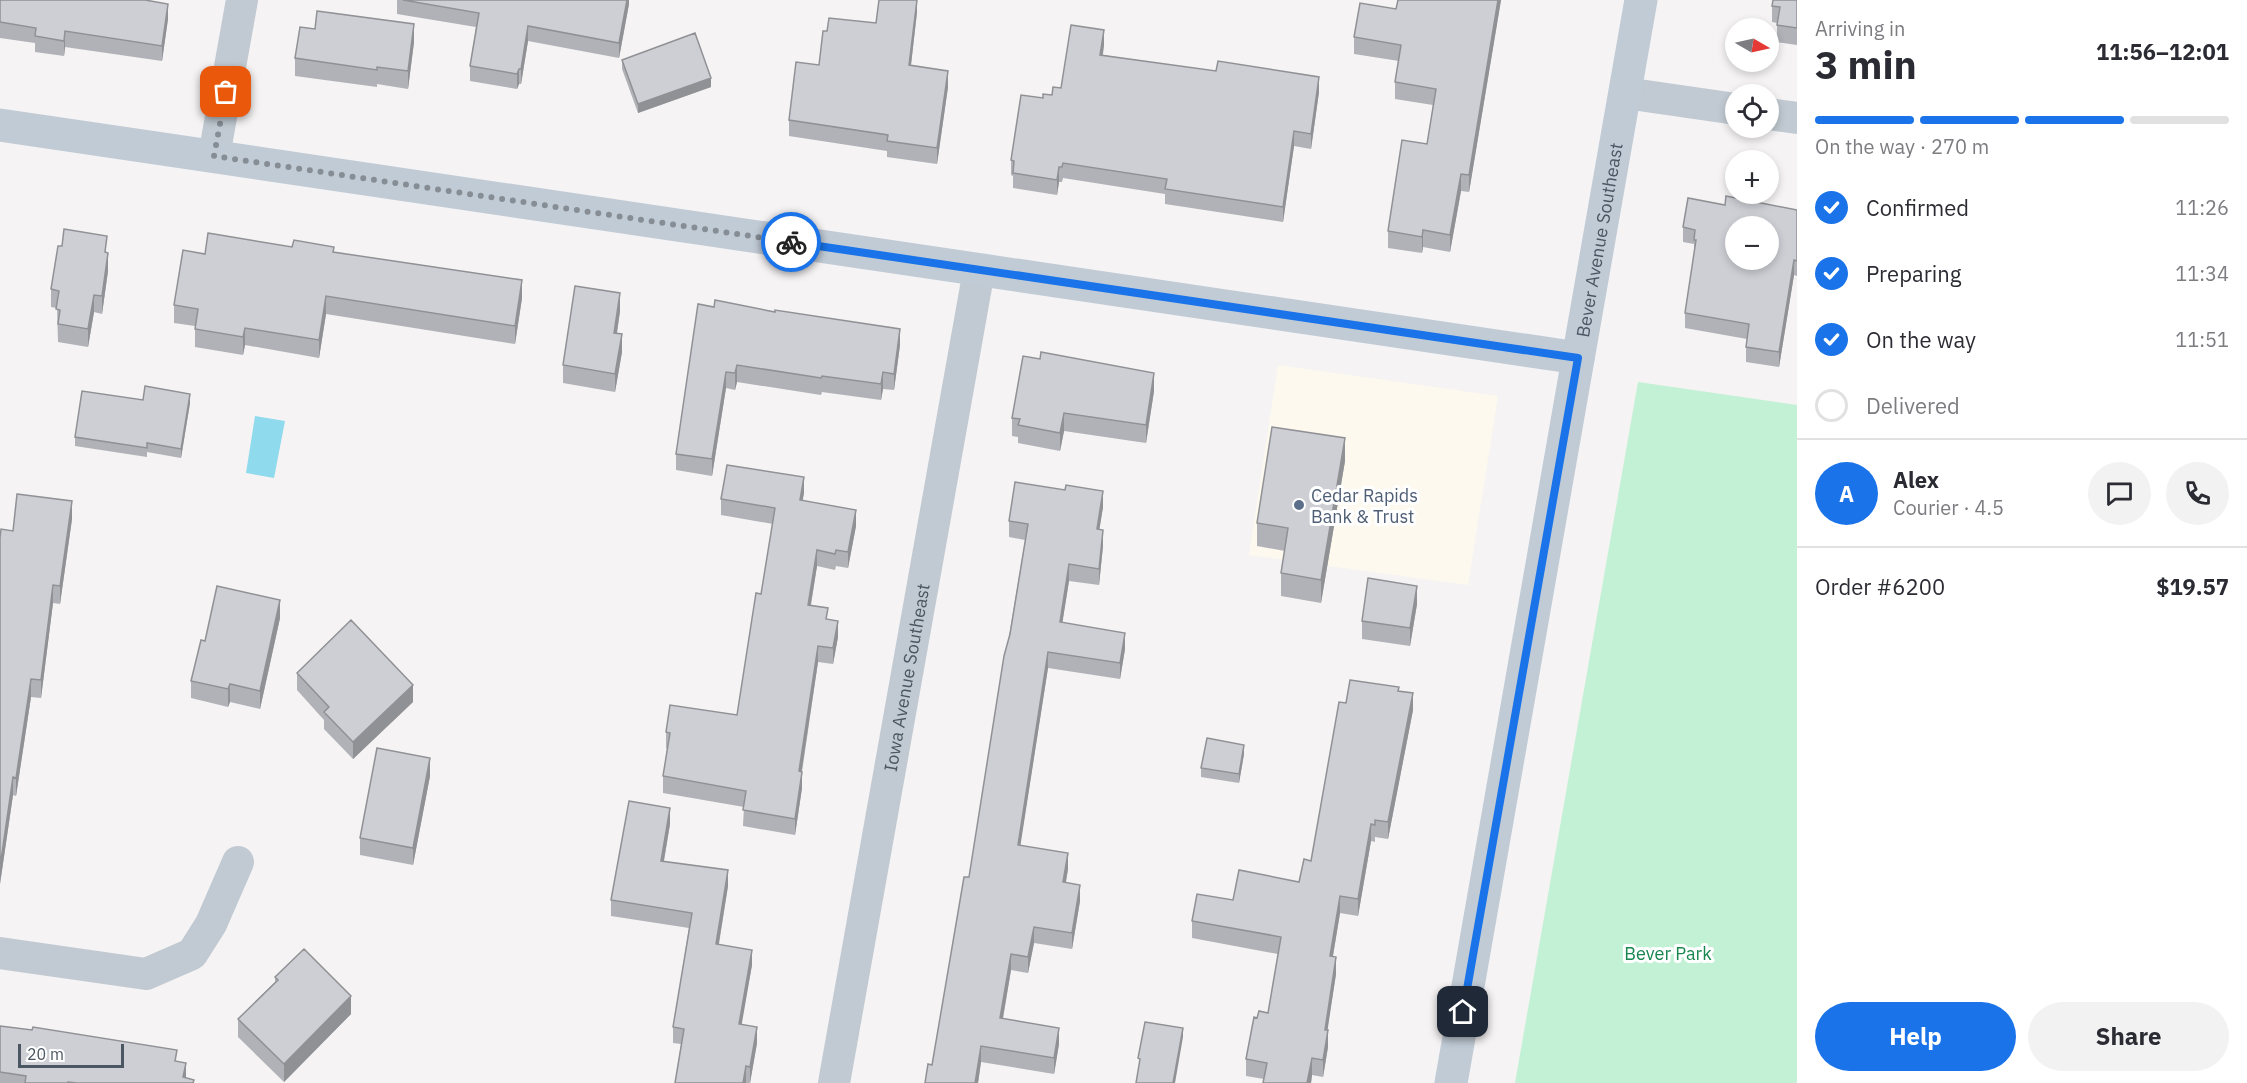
<!DOCTYPE html>
<html lang="en">
<head>
<meta charset="utf-8">
<style>
	:root { --surface:#fff; --page:#f2f2f3; --text:#2b2b33; --muted:#7c7c81; --line:#e1e1e2; --accent:#1a73e8 }
	body { margin:0; font-family:"IBM Plex Sans",sans-serif; background:var(--page); color:var(--text); height:100vh; display:flex; flex-direction:column; font-size:22px; white-space:nowrap }
	* { box-sizing:border-box; margin:0 }
	p { font-size:20px; color:var(--muted) }
	.icon { flex:none; width:33px; height:33px; fill:none; stroke:currentColor; stroke-width:2; stroke-linecap:round; stroke-linejoin:round }
	.map { position:relative; flex:1; overflow:hidden }
	.panel { display:flex; flex-direction:column; background:var(--surface); width:450px }
	.panel>* { flex:none }
	.needle { width:39px; rotate:99deg }
	.controls { position:absolute; left:1725px; top:18px; display:grid; gap:12px }
	.controls a { display:grid; place-items:center; width:54px; height:54px; border-radius:50%; background:var(--surface); box-shadow:0 3px 9px #0003; font-size:30px }
	.scale { position:absolute; left:18px; bottom:15px; width:106px; box-sizing:border-box; padding-left:6px; border:3px solid #4a5661; border-top:0; font-size:16px; line-height:21px; white-space:nowrap; color:#4a5661; -webkit-text-stroke:4px #fff; paint-order:stroke }
	.pin { position:absolute; display:grid; place-items:center; width:51px; height:51px; color:#fff; margin:-26px; border-radius:12px; box-shadow:0 3px 9px #0006 }
	.courier { position:absolute; display:grid; place-items:center; width:60px; height:60px; margin:-30px; border:4px solid #1a73e8; border-radius:50%; background:#fff; color:#222; box-shadow:0 2px 8px #0007 }
	.headline em { font-style:normal; font-weight:700 }
	.headline div { display:flex; flex-direction:column-reverse }
	.headline { display:flex; align-items:center; justify-content:space-between; height:102px; padding:0 18px }
	h1 { font-size:39px; font-weight:700; line-height:45px }
	.bar { display:grid; grid-template-columns:repeat(4,1fr); gap:9px 6px; align-content:center; height:72px; padding:0 18px }
	.bar i { height:8px; border-radius:4px; background:var(--line) }
	.bar .selected { background:var(--accent) }
	.bar p { grid-column:span 4 }
	.line { display:flex; align-items:center; gap:15px; padding:0 18px; border-top:2px solid var(--line) }
	.line div { flex:1 }
	.round { display:grid; place-items:center; flex:none; width:63px; height:63px; border-radius:32px; background:var(--page) }
	ol { padding:0 18px; list-style:none }
	li { display:flex; align-items:center; gap:18px; height:66px }
	li p { margin-inline-start:auto }
	li .icon { padding:6px; border-radius:50%; background:var(--accent); color:#fff; stroke-width:4 }
	li:last-child { color:var(--muted) }
	li i { width:33px; height:33px; border:3px solid var(--line); border-radius:50% }
	.action { display:flex; gap:12px; margin-top:auto; padding:12px 18px }
	.action a { flex:1; height:69px; border-radius:36px; background:var(--accent); color:#fff; font-size:24px; font-weight:700; line-height:69px; text-align:center }
	.action a+a { background:var(--page); color:var(--text) }
	main { display:flex; flex:1; min-height:0 }
	.map>svg:first-child { display:block }
</style>
</head>
<body>
<main>
<div class="map">
<svg width="1797" height="1083" viewBox="0 0 1797 1083">
	<rect width="100%" height="100%" fill="#f5f3f3"/>
	<path fill="#fdf9ef" d="M 1278,365 L 1498,396 L 1468,585 L 1249,555 Z"/>
	<path fill="#c3f1d5" d="M 1638,382 L 1797,405 L 1797,1083 L 1515,1083 Z"/>
	<path fill="#90daee" d="M 255,416 L 285,421 L 274,478 L 246,473 Z"/>
	<g fill="none" stroke-linecap="round" stroke-linejoin="round">
		<g stroke="#c1cad2" stroke-width="32">
			<path d="M 1625,93 L 1736,109"/>
			<path d="M 1768,114 L 1797,118"/>
			<path d="M 214,156 L 242,0"/>
			<path d="M 0,953 L 146,974 L 192,954 L 211,924 L 238,862"/>
			<path id="s1" d="M 834,1083 L 979,270"/>
		</g>
		<g stroke="#c1cbd6" stroke-width="33">
			<path d="M 0,125 L 1578,358"/>
			<path id="s2" d="M 1451,1083 L 1641,0"/>
		</g>
	</g>
	<path fill="#b0b2b7" d="M 0,0 L 168,19 L 162,61 L 65,47 L 64,56 L 35,52 L 35,43 L 0,38 Z
		M 397,0 L 629,0 L 629,4 L 619,58 L 528,41 L 521,84 L 519,84 L 517,89 L 470,81 L 470,66 L 476,27 L 397,14 Z
		M 917,0 L 917,12 L 911,65 L 948,87 L 937,164 L 887,157 L 887,151 L 789,136 L 789,120 L 819,65 L 876,23 Z
		M 1398,0 L 1501,0 L 1469,192 L 1461,191 L 1450,252 L 1423,247 L 1422,253 L 1388,248 L 1388,231 L 1427,144 L 1433,105 L 1395,99 L 1395,82 L 1399,61 L 1354,54 L 1354,37 L 1396,9 Z
		M 1797,0 L 1797,45 L 1777,42 L 1777,23 L 1772,22 L 1772,6 Z
		M 414,42 L 408,89 L 377,84 L 377,87 L 295,76 L 295,58 Z
		M 1104,45 L 1103,55 L 1319,92 L 1311,149 L 1294,146 L 1283,222 L 1165,204 L 1165,194 L 1063,178 L 1062,182 L 1059,182 L 1057,195 L 1013,188 L 1013,176 L 1011,175 L 1011,160 L 1043,98 L 1052,95 L 1061,88 Z
		M 622,60 L 711,87 L 638,113 L 622,69 Z
		M 1725,205 L 1797,210 L 1797,276 L 1794,275 L 1779,367 L 1746,362 L 1746,347 L 1747,339 L 1685,328 L 1685,313 L 1694,255 L 1694,244 L 1683,242 L 1683,227 Z
		M 292,247 L 334,252 L 522,298 L 515,344 L 326,314 L 319,358 L 245,345 L 243,355 L 195,347 L 195,326 L 174,323 L 174,305 Z
		M 107,253 L 108,271 L 102,314 L 94,312 L 88,347 L 58,342 L 57,308 L 51,307 L 51,289 Z
		M 698,304 L 900,345 L 894,390 L 883,389 L 881,400 L 822,392 L 821,395 L 737,382 L 735,390 L 726,388 L 712,476 L 676,470 L 676,454 Z
		M 620,311 L 617,334 L 622,352 L 615,392 L 563,383 L 563,365 Z
		M 1154,391 L 1146,443 L 1064,431 L 1060,451 L 1018,443 L 1018,437 L 1012,436 L 1012,418 Z
		M 143,400 L 190,403 L 181,458 L 147,452 L 147,457 L 75,446 L 75,437 Z
		M 1345,461 L 1321,603 L 1281,596 L 1281,573 L 1285,551 L 1257,546 L 1257,523 Z
		M 804,493 L 802,500 L 856,526 L 848,568 L 836,566 L 835,570 L 817,566 L 811,605 L 828,620 L 838,637 L 833,664 L 818,662 L 802,772 L 802,788 L 795,835 L 743,826 L 744,807 L 663,793 L 663,776 L 667,749 L 666,748 L 666,732 L 737,715 L 761,594 L 773,524 L 721,515 L 721,499 Z
		M 1103,507 L 1099,530 L 1103,546 L 1099,585 L 1069,581 L 1062,623 L 1125,649 L 1120,679 L 1048,668 L 1020,845 L 1068,869 L 1066,882 L 1080,901 L 1072,949 L 1034,943 L 1028,973 L 1011,970 L 1003,1019 L 1059,1044 L 1054,1074 L 981,1062 L 978,1083 L 925,1083 L 932,1065 L 969,877 L 1025,540 L 1009,537 L 1009,521 Z
		M 72,519 L 60,604 L 53,603 L 41,698 L 31,697 L 16,796 L 13,795 L 0,884 L 13,531 Z
		M 1417,604 L 1410,646 L 1362,639 L 1362,621 Z
		M 280,618 L 260,709 L 230,702 L 228,707 L 191,698 L 191,681 L 205,641 Z
		M 297,673 L 413,702 L 353,759 L 324,729 L 324,720 L 297,690 Z
		M 1346,703 L 1413,710 L 1388,839 L 1375,837 L 1375,842 L 1371,841 L 1358,916 L 1340,913 L 1333,956 L 1336,974 L 1327,1030 L 1328,1047 L 1323,1077 L 1312,1075 L 1311,1083 L 1263,1083 L 1264,1079 L 1246,1076 L 1246,1059 L 1257,1018 L 1268,1013 L 1278,954 L 1192,938 L 1192,921 L 1233,900 L 1299,882 L 1311,861 Z
		M 1244,754 L 1239,783 L 1201,777 L 1201,768 Z
		M 430,776 L 413,865 L 360,855 L 360,838 Z
		M 670,824 L 664,861 L 728,886 L 719,944 L 752,965 L 741,1024 L 757,1043 L 750,1083 L 675,1083 L 681,1044 L 673,1043 L 673,1027 L 689,928 L 611,916 L 611,900 Z
		M 275,977 L 351,1014 L 284,1082 L 238,1037 L 238,1019 L 275,982 Z
		M 0,1026 L 177,1061 L 186,1078 L 194,1083 L 0,1083 Z"/>
	<path fill="#909195" d="M 627,0 L 629,0 L 629,4 L 619,58 L 619,43 Z
		M 917,0 L 917,12 L 909,82 L 909,65 Z
		M 1498,0 L 1501,0 L 1469,192 L 1469,175 Z
		M 168,4 L 168,19 L 162,61 L 162,46 Z
		M 414,24 L 414,42 L 408,89 L 408,71 Z
		M 528,26 L 528,41 L 521,84 L 521,69 Z
		M 1104,30 L 1104,45 L 1100,70 L 1100,55 Z
		M 65,31 L 65,47 L 64,56 L 64,41 Z
		M 519,69 L 519,84 L 517,89 L 517,74 Z
		M 948,71 L 948,87 L 937,164 L 937,148 Z
		M 1319,77 L 1319,92 L 1311,149 L 1311,134 Z
		M 711,78 L 711,87 L 638,113 L 638,104 Z
		M 1294,131 L 1294,146 L 1283,222 L 1283,207 Z
		M 1059,167 L 1059,182 L 1057,195 L 1057,180 Z
		M 1461,174 L 1461,191 L 1450,252 L 1450,235 Z
		M 1423,230 L 1423,247 L 1422,253 L 1422,237 Z
		M 108,253 L 108,271 L 102,314 L 102,296 Z
		M 1794,260 L 1794,275 L 1779,367 L 1779,352 Z
		M 522,280 L 522,298 L 515,344 L 515,326 Z
		M 620,293 L 620,311 L 614,351 L 614,333 Z
		M 94,295 L 94,312 L 88,347 L 88,329 Z
		M 326,296 L 326,314 L 319,358 L 319,340 Z
		M 245,328 L 245,345 L 243,355 L 243,337 Z
		M 900,329 L 900,345 L 894,390 L 894,374 Z
		M 622,334 L 622,352 L 615,392 L 615,374 Z
		M 737,365 L 737,382 L 735,390 L 735,373 Z
		M 726,372 L 726,388 L 712,476 L 712,459 Z
		M 883,372 L 883,389 L 881,400 L 881,384 Z
		M 1154,373 L 1154,391 L 1146,443 L 1146,425 Z
		M 190,394 L 190,403 L 181,458 L 181,449 Z
		M 1064,413 L 1064,431 L 1060,451 L 1060,433 Z
		M 1345,438 L 1345,461 L 1321,603 L 1321,580 Z
		M 804,477 L 804,493 L 800,516 L 800,500 Z
		M 1103,491 L 1103,507 L 1097,545 L 1097,529 Z
		M 72,501 L 72,519 L 60,604 L 60,586 Z
		M 856,510 L 856,526 L 848,568 L 848,552 Z
		M 1103,530 L 1103,546 L 1099,585 L 1099,569 Z
		M 817,550 L 817,566 L 808,621 L 808,605 Z
		M 1069,564 L 1069,581 L 1060,638 L 1060,622 Z
		M 53,585 L 53,603 L 41,698 L 41,680 Z
		M 1417,586 L 1417,604 L 1410,646 L 1410,628 Z
		M 280,600 L 280,618 L 260,709 L 260,691 Z
		M 838,621 L 838,637 L 833,664 L 833,648 Z
		M 1125,633 L 1125,649 L 1120,679 L 1120,663 Z
		M 818,646 L 818,662 L 799,788 L 799,771 Z
		M 1048,652 L 1048,668 L 1018,861 L 1018,845 Z
		M 31,679 L 31,697 L 16,796 L 16,778 Z
		M 230,684 L 230,702 L 228,707 L 228,689 Z
		M 413,685 L 413,702 L 353,759 L 353,742 Z
		M 1413,693 L 1413,710 L 1388,839 L 1388,822 Z
		M 1244,745 L 1244,754 L 1239,783 L 1239,774 Z
		M 430,758 L 430,776 L 413,865 L 413,848 Z
		M 802,772 L 802,788 L 795,835 L 795,819 Z
		M 13,777 L 13,795 L 0,884 L 0,867 Z
		M 670,808 L 670,824 L 661,877 L 661,861 Z
		M 1371,824 L 1371,841 L 1358,916 L 1358,899 Z
		M 1068,853 L 1068,869 L 1063,898 L 1063,882 Z
		M 728,870 L 728,886 L 716,960 L 716,944 Z
		M 1080,885 L 1080,901 L 1072,949 L 1072,933 Z
		M 1340,896 L 1340,913 L 1330,973 L 1330,956 Z
		M 1034,927 L 1034,943 L 1028,973 L 1028,957 Z
		M 752,950 L 752,965 L 739,1040 L 739,1024 Z
		M 1011,954 L 1011,970 L 1000,1034 L 1000,1018 Z
		M 1336,957 L 1336,974 L 1325,1047 L 1325,1030 Z
		M 351,996 L 351,1014 L 284,1082 L 284,1064 Z
		M 757,1027 L 757,1043 L 750,1083 L 750,1067 Z
		M 1059,1028 L 1059,1044 L 1054,1074 L 1054,1058 Z
		M 1183,1028 L 1183,1037 L 1175,1083 L 1173,1083 Z
		M 1328,1030 L 1328,1047 L 1323,1077 L 1323,1060 Z
		M 981,1046 L 981,1062 L 978,1083 L 975,1083 Z
		M 1312,1058 L 1312,1075 L 1311,1083 L 1307,1083 Z
		M 186,1063 L 186,1081 L 183,1077 Z
		M 746,1066 L 746,1083 L 743,1083 Z"/>
	<path fill="#cdcfd5" stroke="#909195" stroke-width="1.5" fill-rule="evenodd" d="M 0,0 L 145,0 L 168,4 L 162,46 L 65,31 L 64,41 L 35,36 L 36,28 L 0,22 Z
		M 403,0 L 627,0 L 619,43 L 528,26 L 521,69 L 519,69 L 517,74 L 470,66 L 479,13 Z
		M 879,0 L 917,0 L 909,65 L 948,71 L 937,148 L 887,141 L 888,135 L 789,120 L 796,62 L 819,65 L 823,31 L 827,31 L 829,18 L 876,23 Z
		M 1398,0 L 1498,0 L 1469,175 L 1461,174 L 1450,235 L 1423,230 L 1422,237 L 1388,231 L 1402,140 L 1427,144 L 1436,89 L 1395,82 L 1401,45 L 1354,37 L 1360,3 L 1396,9 Z
		M 1773,0 L 1797,0 L 1797,28 L 1777,25 L 1780,7 L 1772,6 Z
		M 317,11 L 414,24 L 408,71 L 377,67 L 377,70 L 295,58 L 300,27 L 315,29 Z
		M 1071,25 L 1104,30 L 1100,55 L 1216,71 L 1218,61 L 1319,77 L 1311,134 L 1294,131 L 1283,207 L 1165,189 L 1167,179 L 1063,163 L 1062,167 L 1059,167 L 1057,180 L 1013,173 L 1014,161 L 1011,160 L 1021,95 L 1043,98 L 1043,94 L 1052,95 L 1053,87 L 1061,88 Z
		M 695,33 L 711,78 L 638,104 L 622,60 Z
		M 1726,196 L 1797,210 L 1797,261 L 1794,260 L 1779,352 L 1746,347 L 1749,324 L 1685,313 L 1696,240 L 1694,240 L 1695,230 L 1683,227 L 1688,198 L 1725,205 ZM 1736,226 L 1768,226 L 1768,260 L 1736,260 Z
		M 64,229 L 107,236 L 105,252 L 108,253 L 102,296 L 94,295 L 88,329 L 58,324 L 60,310 L 56,309 L 59,291 L 51,289 L 58,246 L 62,246 Z
		M 208,233 L 292,247 L 294,240 L 334,247 L 333,252 L 522,280 L 515,326 L 326,296 L 319,340 L 245,328 L 243,337 L 195,329 L 198,309 L 174,305 L 183,250 L 205,254 Z
		M 575,286 L 620,293 L 614,333 L 622,334 L 615,374 L 563,365 Z
		M 715,300 L 775,312 L 775,310 L 900,329 L 894,374 L 883,372 L 881,384 L 822,376 L 821,378 L 737,365 L 735,373 L 726,372 L 712,459 L 676,454 L 698,304 L 714,307 Z
		M 1041,352 L 1154,373 L 1146,425 L 1064,413 L 1060,433 L 1018,425 L 1020,419 L 1012,418 L 1023,356 L 1040,359 Z
		M 145,386 L 190,394 L 181,449 L 147,443 L 147,448 L 75,437 L 82,391 L 143,400 Z
		M 1272,427 L 1345,438 L 1321,580 L 1281,573 L 1288,528 L 1257,523 Z
		M 727,465 L 804,477 L 800,500 L 856,510 L 848,552 L 836,550 L 835,554 L 817,550 L 808,605 L 828,608 L 826,619 L 838,621 L 833,648 L 818,646 L 799,771 L 802,772 L 795,819 L 743,810 L 746,791 L 663,776 L 670,733 L 666,732 L 670,705 L 737,715 L 756,593 L 761,594 L 775,508 L 721,499 Z
		M 1015,482 L 1065,490 L 1066,485 L 1103,491 L 1097,529 L 1103,530 L 1099,569 L 1069,564 L 1060,622 L 1125,633 L 1120,663 L 1048,652 L 1018,845 L 1068,853 L 1063,882 L 1080,885 L 1072,933 L 1034,927 L 1028,957 L 1011,954 L 1000,1018 L 1059,1028 L 1054,1058 L 981,1046 L 975,1083 L 925,1083 L 928,1064 L 932,1065 L 964,877 L 969,877 L 1004,656 L 1010,634 L 1028,524 L 1009,521 Z
		M 17,494 L 72,501 L 60,586 L 53,585 L 41,680 L 31,679 L 16,778 L 13,777 L 0,867 L 0,538 L 1,529 L 13,531 Z
		M 1368,578 L 1417,586 L 1410,628 L 1362,621 Z
		M 217,586 L 280,600 L 260,691 L 230,684 L 228,689 L 191,681 L 201,640 L 205,641 Z
		M 351,620 L 413,685 L 353,742 L 324,712 L 329,707 L 297,673 Z
		M 1350,680 L 1399,687 L 1398,691 L 1413,693 L 1388,822 L 1375,820 L 1375,825 L 1371,824 L 1358,899 L 1340,896 L 1330,956 L 1336,957 L 1325,1030 L 1328,1030 L 1323,1060 L 1312,1058 L 1307,1083 L 1263,1083 L 1267,1063 L 1246,1059 L 1254,1017 L 1257,1018 L 1259,1011 L 1268,1013 L 1281,937 L 1192,921 L 1197,894 L 1233,900 L 1239,870 L 1299,882 L 1304,859 L 1311,861 L 1339,702 L 1346,703 Z
		M 1207,738 L 1244,745 L 1239,774 L 1201,768 Z
		M 377,748 L 430,758 L 413,848 L 360,838 Z
		M 629,801 L 670,808 L 661,861 L 728,870 L 716,944 L 752,950 L 739,1024 L 757,1027 L 750,1067 L 746,1066 L 743,1083 L 675,1083 L 684,1029 L 673,1027 L 692,913 L 611,900 Z
		M 304,949 L 351,996 L 284,1064 L 238,1019 L 278,980 L 275,977 Z
		M 1145,1022 L 1183,1028 L 1173,1083 L 1136,1083 L 1140,1059 L 1138,1058 Z
		M 0,1026 L 32,1030 L 33,1027 L 177,1050 L 175,1061 L 186,1063 L 183,1077 L 194,1080 L 193,1083 L 77,1083 L 68,1082 L 67,1083 L 25,1083 L 26,1076 L 0,1072 Z"/>
	<g fill="none" stroke-linecap="round" stroke-linejoin="round">
		<path stroke="#868d94" stroke-width="6" stroke-dasharray="0 10.8" d="M 226,92 L 214,156 L 791,242"/>
		<path stroke="#1a73e8" stroke-width="8" d="M 791,242 L 1578,358 L 1463,1012"/>
	</g>
	<circle fill="#5c6f8a" stroke="#fff" stroke-width="2" cx="1299" cy="505" r="6"/>
	<g text-anchor="middle" dominant-baseline="central" stroke-width="6" stroke-linejoin="round" paint-order="stroke">
		<g font-size="18" fill="#4a5661" stroke="#fff">
			<text stroke="none"><textPath href="#s2" startOffset="856">Bever Avenue Southeast</textPath></text>
			<text stroke="none"><textPath href="#s1" startOffset="412">Iowa Avenue Southeast</textPath></text>
		</g>
		<g font-size="18" fill="#4e5e75" stroke="#fff" text-anchor="start">
			<text x="1311" y="495">Cedar Rapids<tspan x="1311" dy="21">Bank &amp; Trust</tspan></text>
		</g>
		<g font-size="18" fill="#17864f" stroke="#fff">
			<text x="1668" y="953">Bever Park</text>
		</g>
	</g>
</svg>
<div class="controls">
<a><svg class="needle" viewBox="-14 -14 28 28"><path d="M0-13l5 13h-10z" fill="#e53935"/><path d="M0 13l5-13h-10z" fill="#7c7c81"/></svg></a>
<a><svg class="icon" aria-label="locate" viewBox="0 0 24 24"><circle cx="12" cy="12" r="6"/><path d="M12 2v4M12 18v4M2 12h4M18 12h4"/></svg></a>
<a>+</a>
<a>−</a>
</div>
<div class="scale">20 m</div>
<div class="pin" style="left:226px;top:92px;background:#ea580c"><svg class="icon" aria-label="bag" viewBox="0 0 24 24"><path d="M5 8h14l-1 12H6zM9 8a3 3 0 0 1 6 0"/></svg></div>
<div class="pin" style="left:1463px;top:1012px;background:#1f2937"><svg class="icon" aria-label="home" viewBox="0 0 24 24"><path d="M3 11l9-7 9 7M6 9v11h12V9"/></svg></div>
<div class="courier" style="left:791px;top:242px"><svg class="icon" aria-label="bike" viewBox="0 0 24 24"><circle cx="6" cy="16" r="4"/><circle cx="18" cy="16" r="4"/><path d="M6 16l4-8h5l3 8M10 8l3 8H6M13 5h3"/></svg></div>
</div>
<section class="panel">
<div class="headline"><div><h1>3 min</h1><p>Arriving in</p></div><em>11:56–12:01</em></div>
<div class="bar"><i class="selected"></i><i class="selected"></i><i class="selected"></i><i></i><p>On the way · 270 m</p></div>
<ol>
<li><svg class="icon" aria-label="check" viewBox="0 0 24 24"><path d="M5 12l5 5 9-10"/></svg>Confirmed<p>11:26</p></li>
<li><svg class="icon" aria-label="check" viewBox="0 0 24 24"><path d="M5 12l5 5 9-10"/></svg>Preparing<p>11:34</p></li>
<li><svg class="icon" aria-label="check" viewBox="0 0 24 24"><path d="M5 12l5 5 9-10"/></svg>On the way<p>11:51</p></li>
<li><i></i>Delivered</li>
</ol>
<div class="line" style="height:108px"><b class="round" style="background:var(--accent);color:#fff">A</b><div><b>Alex</b><p>Courier · 4.5</p></div><a class="round"><svg class="icon" aria-label="chat" viewBox="0 0 24 24"><path d="M4 5h16v11H9l-5 4z"/></svg></a><a class="round"><svg class="icon" aria-label="phone" viewBox="0 0 24 24"><path d="M5 4h4l2 5-3 2q2 4 5 5l2-3 5 2v4C11 20 4 13 5 4z"/></svg></a></div>
<div class="line" style="height:78px"><div>Order #6200</div><b>$19.57</b></div>
<div class="action"><a>Help</a><a>Share</a></div>
</section>
</main>
</body>
</html>
